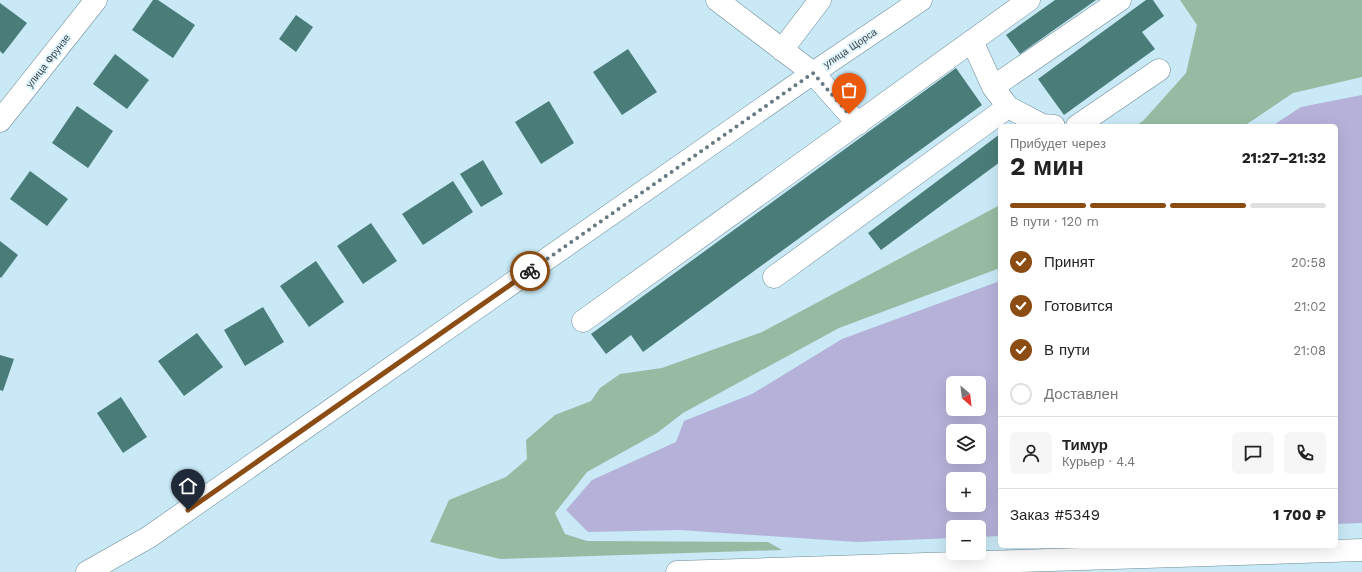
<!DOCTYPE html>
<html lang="ru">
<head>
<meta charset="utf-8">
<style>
	:root { --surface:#fff; --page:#f6f6f6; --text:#222; --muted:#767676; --line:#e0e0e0; --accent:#8c4d15 }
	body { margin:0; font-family:"Work Sans",sans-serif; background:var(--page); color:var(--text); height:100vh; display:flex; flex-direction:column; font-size:15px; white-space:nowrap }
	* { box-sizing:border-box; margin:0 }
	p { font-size:13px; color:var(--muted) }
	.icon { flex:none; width:22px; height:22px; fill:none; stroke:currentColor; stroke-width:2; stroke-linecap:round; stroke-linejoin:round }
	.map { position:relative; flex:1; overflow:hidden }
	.sheet { position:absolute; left:998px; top:124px; width:340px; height:424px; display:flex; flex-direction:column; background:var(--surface); border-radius:6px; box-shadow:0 4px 16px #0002 }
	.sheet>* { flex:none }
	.needle { width:26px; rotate:152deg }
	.tools { position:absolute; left:946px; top:376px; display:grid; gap:8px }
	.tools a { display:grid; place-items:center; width:40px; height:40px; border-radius:6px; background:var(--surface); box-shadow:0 4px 16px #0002; font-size:20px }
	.pin { position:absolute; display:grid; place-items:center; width:34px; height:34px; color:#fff; margin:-41px -17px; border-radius:50% 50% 50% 0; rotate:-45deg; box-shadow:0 0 4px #0007 }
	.pin .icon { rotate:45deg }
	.courier { position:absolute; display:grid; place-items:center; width:40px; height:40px; margin:-20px; border:3px solid #8c4d15; border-radius:50%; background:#fff; color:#222; box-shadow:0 1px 5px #0007 }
	.overview em { font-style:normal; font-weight:700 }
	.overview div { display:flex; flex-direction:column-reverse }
	.overview { display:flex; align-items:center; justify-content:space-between; height:68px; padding:0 12px }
	h1 { font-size:26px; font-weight:700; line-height:30px }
	.bar { display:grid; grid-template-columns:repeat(4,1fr); gap:6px 4px; align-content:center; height:48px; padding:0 12px }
	.bar i { height:5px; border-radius:3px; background:var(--line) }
	.bar .on { background:var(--accent) }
	.bar p { grid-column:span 4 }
	.line { display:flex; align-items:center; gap:10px; padding:0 12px; border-top:1px solid var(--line) }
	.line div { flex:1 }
	.round { display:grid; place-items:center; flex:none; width:42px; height:42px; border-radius:6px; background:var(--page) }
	ol { padding:0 12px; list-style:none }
	li { display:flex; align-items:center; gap:12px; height:44px }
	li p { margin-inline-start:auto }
	li .icon { padding:4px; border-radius:50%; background:var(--accent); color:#fff; stroke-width:4 }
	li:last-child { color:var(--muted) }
	li i { width:22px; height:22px; border:2px solid var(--line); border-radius:50% }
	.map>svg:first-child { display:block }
</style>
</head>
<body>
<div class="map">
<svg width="1362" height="572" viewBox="0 0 1362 572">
	<rect width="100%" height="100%" fill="#c9e9f6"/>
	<path fill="#96bba3" d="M 1180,0 L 1362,0 L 1362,77 L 1293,93 L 1244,126 L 1135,126 L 1143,121 L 1186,73 L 1197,25 Z
		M 1000,205 L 1000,268 L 839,328 L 683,413 L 657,433 L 587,472 L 555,513 L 565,534 L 587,541 L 768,542 L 782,550 L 500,559 L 430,542 L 449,500 L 506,477 L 527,459 L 526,440 L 555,415 L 591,401 L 600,388 L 620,374 L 662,368 L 762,332 Z"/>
	<path fill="#b5b1d9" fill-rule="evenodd" d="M 1362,95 L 1362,523 L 1336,524 L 1336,126 L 1272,126 L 1301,107 Z
		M 1000,281 L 1000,536 L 979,537 L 979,527 L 953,527 L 953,538 L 857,542 L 680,530 L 588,532 L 566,510 L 592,480 L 676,442 L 684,421 L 752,394 L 842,339 ZM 953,383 L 979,383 L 979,409 L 953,409 ZM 953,431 L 979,431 L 979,457 L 953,457 ZM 953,479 L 979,479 L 979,505 L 953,505 Z"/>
	<path fill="#4a7d79" d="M 153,0 L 158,0 L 195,25 L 173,58 L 132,30 Z
		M 1055,0 L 1096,0 L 1020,54 L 1006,35 Z
		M 1146,0 L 1153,0 L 1164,16 L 1142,32 L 1155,49 L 1064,115 L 1038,79 Z
		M 0,3 L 27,23 L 3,54 L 0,51 Z
		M 296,15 L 313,27 L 296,52 L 279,39 Z
		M 628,49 L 657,92 L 622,115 L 593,72 Z
		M 115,54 L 149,80 L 127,109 L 93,84 Z
		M 956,68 L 982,105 L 643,352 L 631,335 L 606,354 L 591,334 Z
		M 549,101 L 574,143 L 541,164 L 515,122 Z
		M 77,106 L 113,131 L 88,168 L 52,143 Z
		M 1000,134 L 1000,162 L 881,250 L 868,233 Z
		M 483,160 L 503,194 L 481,207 L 460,174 Z
		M 30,171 L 68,199 L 47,226 L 10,199 Z
		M 453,181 L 473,212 L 423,245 L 402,214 Z
		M 371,223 L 397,261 L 363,284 L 337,246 Z
		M 0,241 L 18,255 L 1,278 L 0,277 Z
		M 316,261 L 344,302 L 309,327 L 280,286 Z
		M 263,307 L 284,342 L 245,366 L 224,330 Z
		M 197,333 L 223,367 L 184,396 L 158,361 Z
		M 0,355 L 14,359 L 3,391 L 0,390 Z
		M 121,397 L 147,437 L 123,453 L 97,413 Z"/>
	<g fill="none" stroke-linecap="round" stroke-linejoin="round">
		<g stroke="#6c8a96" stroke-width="23">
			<path id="minor" d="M 717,0 L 813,73 L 858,124
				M 972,41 L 993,87
				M 782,50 L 820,0
				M 1008,107 L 993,87 L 1120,0
				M 0,121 L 96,0
				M 1077,126 L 1159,70
				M 774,277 L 1008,107 L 1042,125 L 1054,126
				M 583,321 L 1029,0
				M 87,572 L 149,537 L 813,73 L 921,0
				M 677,572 L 1362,550"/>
		</g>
		<use href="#minor" stroke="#fff" stroke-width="22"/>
	</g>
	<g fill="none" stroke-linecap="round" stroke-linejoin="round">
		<path stroke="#667a82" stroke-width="4" stroke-dasharray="0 7.2" d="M 530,271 L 813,73 L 849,114"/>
		<path stroke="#8c4d15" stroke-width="5" d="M 188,510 L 530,271"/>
	</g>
	<g text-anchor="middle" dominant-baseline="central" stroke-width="4" stroke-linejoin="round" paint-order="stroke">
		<g font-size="10" fill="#313e43" stroke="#e1f4fc">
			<text transform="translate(850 48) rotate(-34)">улица Щорса</text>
			<text transform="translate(48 61) rotate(-52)">улица Фрунзе</text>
		</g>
	</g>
</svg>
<div class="tools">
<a><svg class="needle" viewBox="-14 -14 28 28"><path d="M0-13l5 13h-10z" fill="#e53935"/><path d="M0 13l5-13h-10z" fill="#767676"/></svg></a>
<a><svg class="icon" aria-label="layers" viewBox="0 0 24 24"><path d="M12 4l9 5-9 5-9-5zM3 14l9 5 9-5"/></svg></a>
<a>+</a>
<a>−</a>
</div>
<div class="pin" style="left:849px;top:114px;background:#ea580c"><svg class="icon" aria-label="bag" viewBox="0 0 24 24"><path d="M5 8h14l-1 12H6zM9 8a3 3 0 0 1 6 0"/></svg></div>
<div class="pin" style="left:188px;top:510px;background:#1f2937"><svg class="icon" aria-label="home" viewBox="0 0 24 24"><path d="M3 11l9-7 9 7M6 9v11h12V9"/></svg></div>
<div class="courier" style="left:530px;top:271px"><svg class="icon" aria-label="bike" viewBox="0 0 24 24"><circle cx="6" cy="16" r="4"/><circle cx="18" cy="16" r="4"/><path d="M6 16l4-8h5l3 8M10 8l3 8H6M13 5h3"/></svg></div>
<section class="sheet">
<div class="overview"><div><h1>2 мин</h1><p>Прибудет через</p></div><em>21:27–21:32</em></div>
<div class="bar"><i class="on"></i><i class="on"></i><i class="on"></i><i></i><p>В пути · 120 m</p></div>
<ol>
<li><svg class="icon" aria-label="check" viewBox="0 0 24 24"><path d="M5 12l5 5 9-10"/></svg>Принят<p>20:58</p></li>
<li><svg class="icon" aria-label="check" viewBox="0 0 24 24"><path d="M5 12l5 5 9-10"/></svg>Готовится<p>21:02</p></li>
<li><svg class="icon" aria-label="check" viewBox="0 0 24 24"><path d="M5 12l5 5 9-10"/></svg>В пути<p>21:08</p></li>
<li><i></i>Доставлен</li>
</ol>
<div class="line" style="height:72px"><a class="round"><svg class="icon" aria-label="person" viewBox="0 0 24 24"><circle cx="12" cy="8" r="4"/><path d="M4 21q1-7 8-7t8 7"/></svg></a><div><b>Тимур</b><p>Курьер · 4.4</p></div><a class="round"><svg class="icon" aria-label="chat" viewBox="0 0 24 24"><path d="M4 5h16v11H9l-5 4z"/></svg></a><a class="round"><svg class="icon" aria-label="phone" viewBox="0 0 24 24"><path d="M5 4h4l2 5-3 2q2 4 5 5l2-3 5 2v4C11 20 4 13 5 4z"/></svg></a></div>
<div class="line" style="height:52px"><div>Заказ #5349</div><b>1 700 ₽</b></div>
</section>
</div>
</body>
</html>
